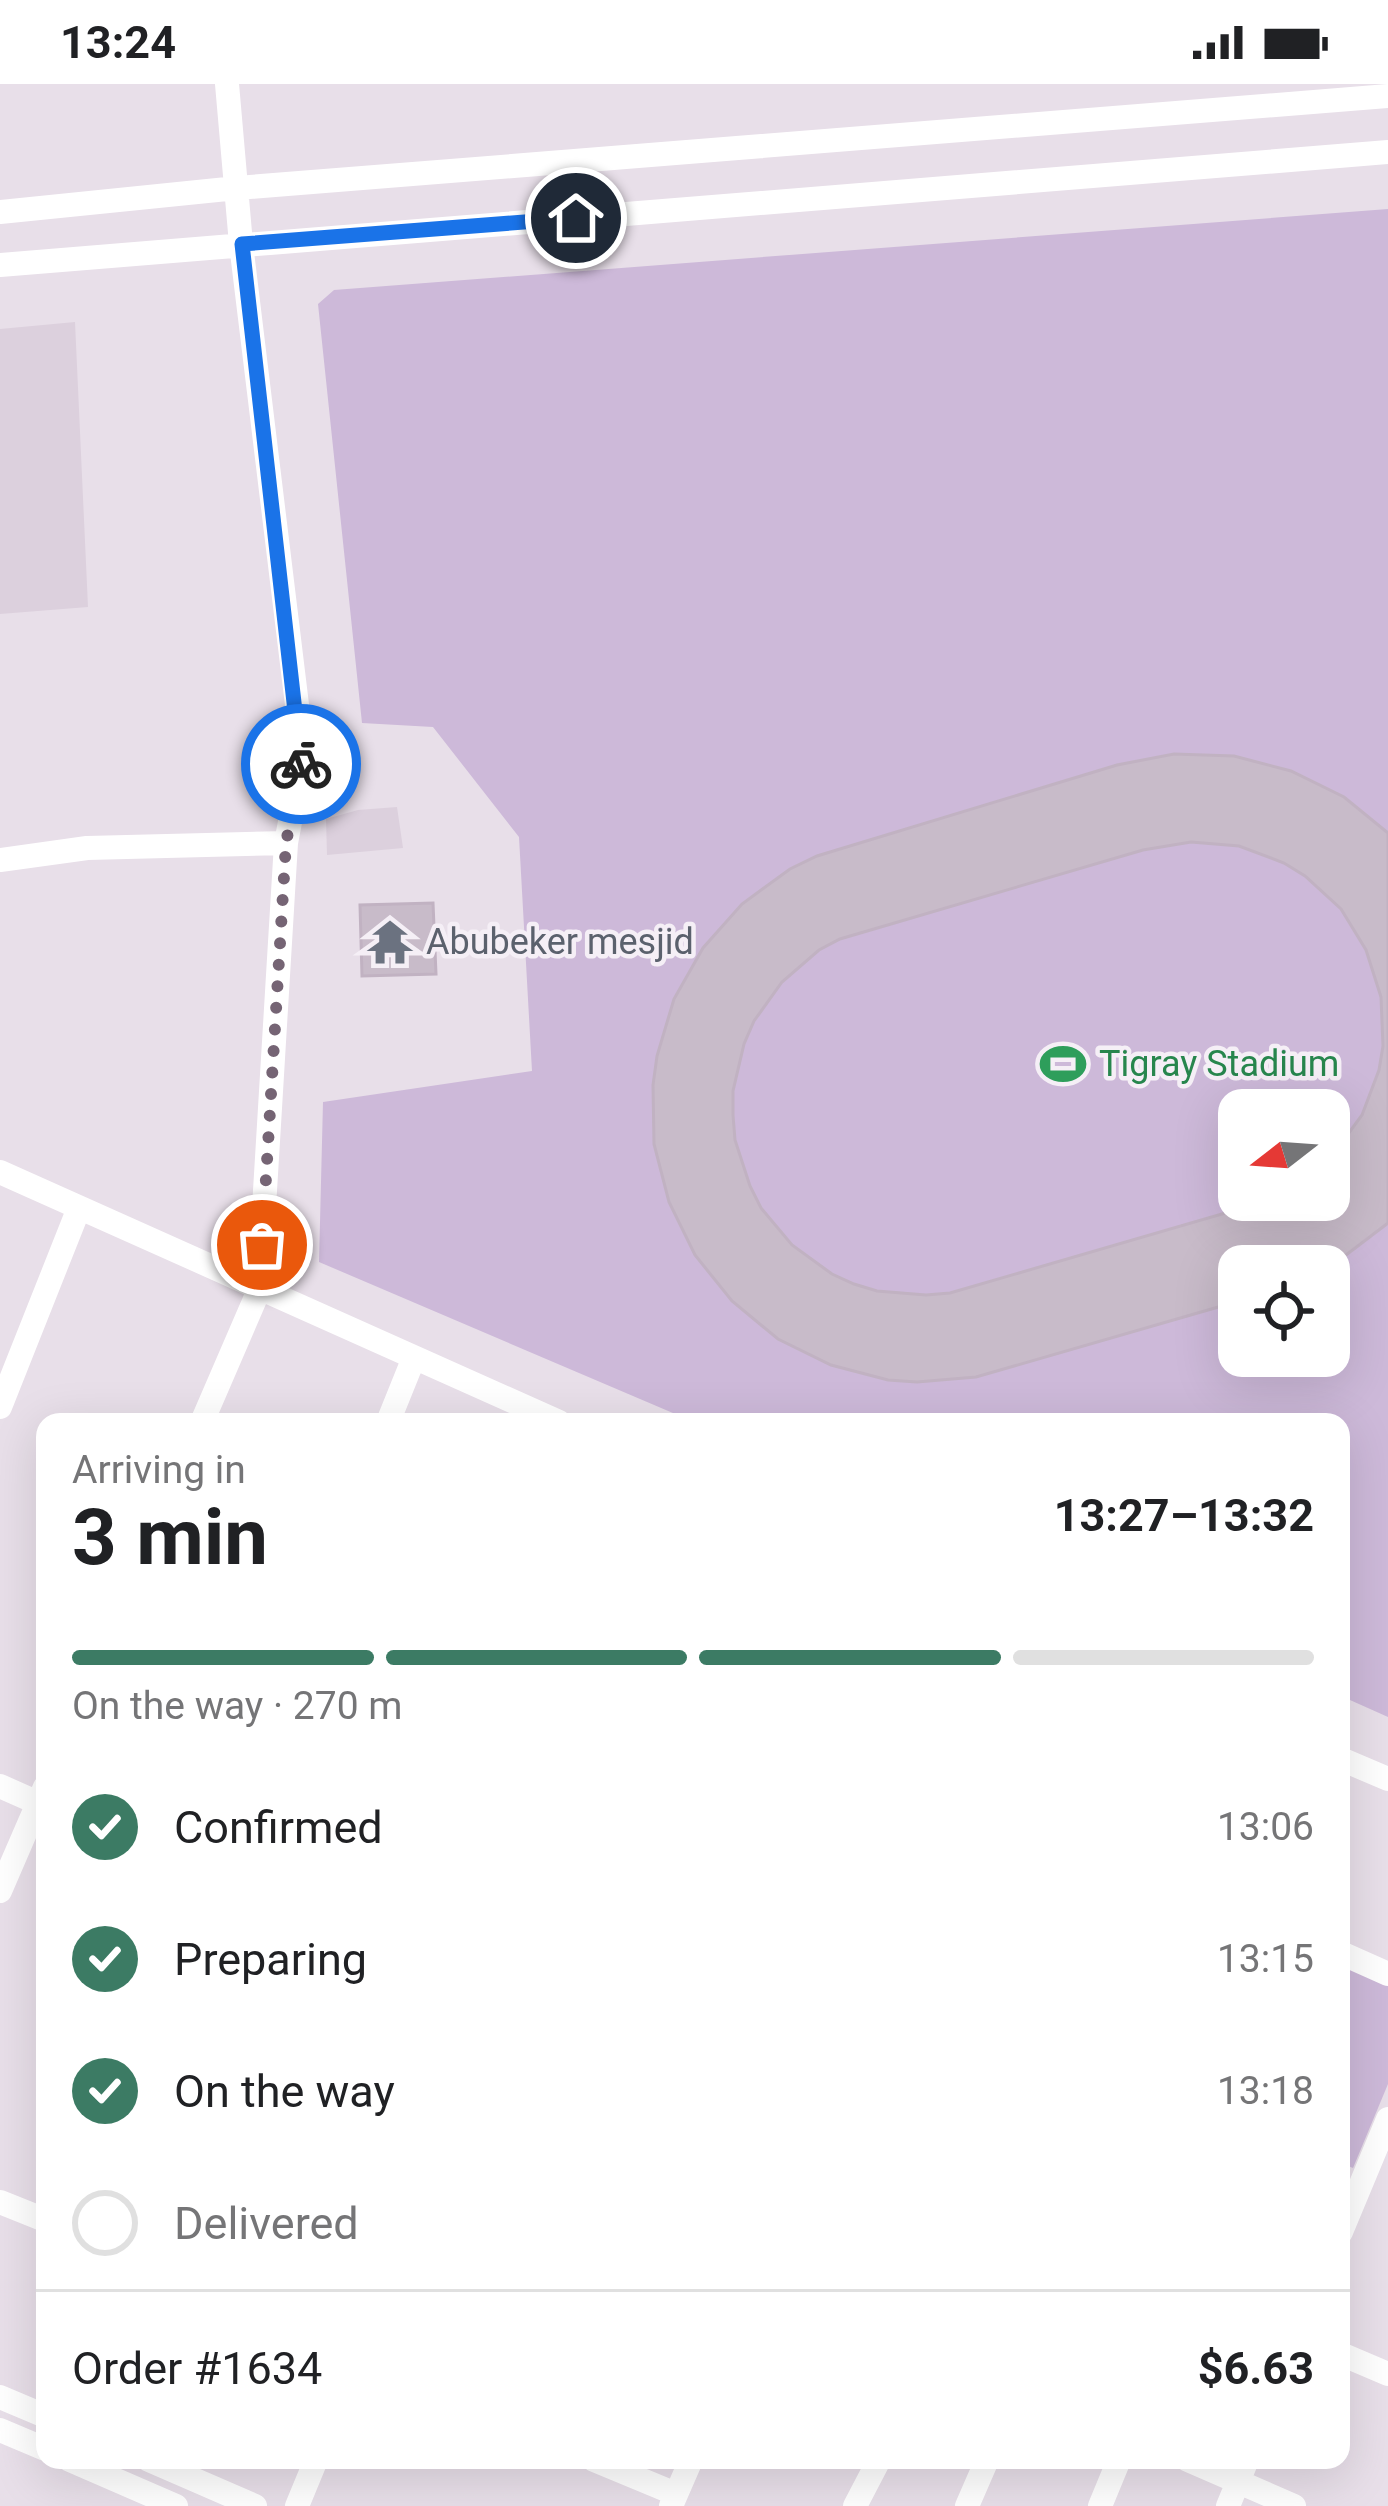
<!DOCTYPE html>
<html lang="en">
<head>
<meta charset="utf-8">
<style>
	:root { --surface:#fff; --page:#f2f2f2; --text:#202124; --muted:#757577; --line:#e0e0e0; --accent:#3c7b64 }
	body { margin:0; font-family:Roboto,sans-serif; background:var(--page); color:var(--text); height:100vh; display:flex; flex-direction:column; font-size:45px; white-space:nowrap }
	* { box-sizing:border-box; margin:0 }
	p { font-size:39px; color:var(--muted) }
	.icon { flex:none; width:66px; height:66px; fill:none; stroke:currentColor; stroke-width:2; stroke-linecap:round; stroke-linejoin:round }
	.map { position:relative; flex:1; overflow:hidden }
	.sheet { position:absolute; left:36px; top:1329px; width:1314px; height:1056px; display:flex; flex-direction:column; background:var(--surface); border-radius:24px; box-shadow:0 12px 48px #0002 }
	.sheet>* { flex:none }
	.needle { width:78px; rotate:253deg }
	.buttons { position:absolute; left:1218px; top:1005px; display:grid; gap:24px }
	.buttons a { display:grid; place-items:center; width:132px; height:132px; border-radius:24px; background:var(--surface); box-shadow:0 12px 48px #0002; font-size:60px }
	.pin { position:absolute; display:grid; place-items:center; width:102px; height:102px; color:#fff; margin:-51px; border:6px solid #fff; border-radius:50%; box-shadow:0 3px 12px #0007 }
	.courier { position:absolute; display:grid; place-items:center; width:120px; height:120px; margin:-60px; border:9px solid #1a73e8; border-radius:50%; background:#fff; color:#222; box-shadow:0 3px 15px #0007 }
	.overview em { font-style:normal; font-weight:700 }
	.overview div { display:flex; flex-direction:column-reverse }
	.overview { display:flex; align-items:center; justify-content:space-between; height:204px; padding:0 36px }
	h1 { font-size:78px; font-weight:700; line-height:90px }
	.bar { display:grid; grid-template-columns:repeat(4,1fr); gap:18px 12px; align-content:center; height:144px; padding:0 36px }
	.bar i { height:15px; border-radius:9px; background:var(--line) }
	.bar .active { background:var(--accent) }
	.bar p { grid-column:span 4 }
	.line { display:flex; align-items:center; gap:30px; padding:0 36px; border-top:3px solid var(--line) }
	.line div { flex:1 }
	ol { padding:0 36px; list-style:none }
	li { display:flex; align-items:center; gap:36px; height:132px }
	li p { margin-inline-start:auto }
	li .icon { padding:12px; border-radius:50%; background:var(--accent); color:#fff; stroke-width:4 }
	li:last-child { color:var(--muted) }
	li i { width:66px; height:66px; border:6px solid var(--line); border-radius:50% }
	.status { display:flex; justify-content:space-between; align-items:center; height:84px; padding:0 60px; background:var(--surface); direction:ltr }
	.status svg { height:33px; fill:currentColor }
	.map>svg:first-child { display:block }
</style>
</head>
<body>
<div class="status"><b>13:24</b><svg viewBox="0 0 49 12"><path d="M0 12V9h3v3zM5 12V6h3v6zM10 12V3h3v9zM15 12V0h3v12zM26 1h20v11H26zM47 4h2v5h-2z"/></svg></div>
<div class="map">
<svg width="1388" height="2422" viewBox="0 0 1388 2422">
	<rect width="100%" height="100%" fill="#e8dfe9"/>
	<path fill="#dcd0dd" d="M 75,238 L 88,523 L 0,530 L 0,245 Z
		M 397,723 L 403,764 L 327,771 L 326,735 L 358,726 Z"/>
	<path fill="#cdb9d9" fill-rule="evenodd" d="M 1388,125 L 1388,1633 L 1341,1612 L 1341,1338 L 694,1338 L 319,1178 L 323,1018 L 532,987 L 519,753 L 433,643 L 362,639 L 318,220 L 334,206 ZM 1239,1026 L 1329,1026 L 1329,1116 L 1239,1116 ZM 1239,1182 L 1329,1182 L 1329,1272 L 1239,1272 Z
		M 1341,1878 L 1388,1898 L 1388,2000 L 1353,2084 L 1341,2079 Z"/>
	<path fill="#c8bbc9" stroke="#c1b2c2" stroke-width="3" fill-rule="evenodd" d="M 1174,670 L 1234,672 L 1291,687 L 1344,713 L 1388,749 L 1388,1139 L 1329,1184 L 1239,1182 L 1239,1217 L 976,1293 L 917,1298 L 888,1296 L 831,1281 L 778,1255 L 732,1217 L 695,1171 L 669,1118 L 654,1060 L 653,1001 L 657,972 L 674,915 L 703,864 L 742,820 L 790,785 L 817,772 L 1117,681 ZM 1191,758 L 1239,762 L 1284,779 L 1305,792 L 1341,825 L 1366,866 L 1381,913 L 1383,962 L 1379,986 L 1362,1031 L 1329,1076 L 1329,1116 L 1270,1116 L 950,1209 L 926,1211 L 877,1207 L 854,1200 L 832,1190 L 792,1161 L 761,1124 L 750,1102 L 735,1056 L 733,1031 L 733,1007 L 744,960 L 754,937 L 782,898 L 819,866 L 840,855 L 1143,766 Z
		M 433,819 L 436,890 L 362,892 L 360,821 Z"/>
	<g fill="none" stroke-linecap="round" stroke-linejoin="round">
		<path stroke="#fff" stroke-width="24" d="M 0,128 L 237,104 L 1388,12
			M 0,181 L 1388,68
			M 0,776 L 87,764 L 286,759
			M 0,1088 L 559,1338
			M 0,1323 L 79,1124
			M 202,1338 L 259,1206 L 286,759 L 303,670 L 241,160 L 227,0
			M 388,1338 L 413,1276
			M 1341,1675 L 1388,1695
			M 0,1702 L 45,1722
			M 0,1807 L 45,1703
			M 1341,1869 L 1388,1890
			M 0,2118 L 45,2136
			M 1341,2148 L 1388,2035
			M 1341,2270 L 1388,2290
			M 0,2313 L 45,2332
			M 0,2346 L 45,2365
			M 70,2376 L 176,2422
			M 149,2376 L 255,2422
			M 594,2376 L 676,2410
			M 1188,2376 L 1294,2422
			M 297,2422 L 316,2376
			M 671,2422 L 691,2376
			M 855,2422 L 879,2376
			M 967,2422 L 987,2376
			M 1100,2422 L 1119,2376
			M 1228,2422 L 1247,2376"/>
	</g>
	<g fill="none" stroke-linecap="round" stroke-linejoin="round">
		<path stroke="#756474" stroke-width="12" stroke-dasharray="0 21.6" d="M 262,1161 L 286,759 L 301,680"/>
		<path stroke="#1a73e8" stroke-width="15" d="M 301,680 L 242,160 L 576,134"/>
	</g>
	<defs>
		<g id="temple-bare" transform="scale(3.6)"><path d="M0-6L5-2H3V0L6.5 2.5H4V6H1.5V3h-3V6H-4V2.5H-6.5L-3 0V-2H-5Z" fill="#6b7280" stroke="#f5eff6" stroke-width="2.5" paint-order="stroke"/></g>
		<g id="stadium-bare" transform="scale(3.6)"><path d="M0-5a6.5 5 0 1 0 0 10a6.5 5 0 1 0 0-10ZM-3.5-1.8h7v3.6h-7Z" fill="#2e9e5b" stroke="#f5eff6" stroke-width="2.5" paint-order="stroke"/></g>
	</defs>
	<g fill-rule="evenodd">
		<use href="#temple-bare" x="390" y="858"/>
		<use href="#stadium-bare" x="1063" y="980"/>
	</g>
	<g text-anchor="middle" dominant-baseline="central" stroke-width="9" stroke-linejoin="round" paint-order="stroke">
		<g font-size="36" fill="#5b616d" stroke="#f5eff6" text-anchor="start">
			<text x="426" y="858">Abubeker mesjid</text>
		</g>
		<g font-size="36" fill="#27864d" stroke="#f5eff6" text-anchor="start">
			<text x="1099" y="980">Tigray Stadium</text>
		</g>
	</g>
</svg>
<div class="buttons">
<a><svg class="needle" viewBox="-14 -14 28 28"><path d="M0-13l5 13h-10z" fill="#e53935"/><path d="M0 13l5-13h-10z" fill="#757577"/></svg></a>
<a><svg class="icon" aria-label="locate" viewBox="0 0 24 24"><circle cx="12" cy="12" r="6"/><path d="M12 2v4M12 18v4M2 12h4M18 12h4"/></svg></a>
</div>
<div class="pin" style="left:262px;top:1161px;background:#ea580c"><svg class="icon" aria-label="bag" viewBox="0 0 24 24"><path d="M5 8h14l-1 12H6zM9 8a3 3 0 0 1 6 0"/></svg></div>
<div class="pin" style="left:576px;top:134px;background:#1f2937"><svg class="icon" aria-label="home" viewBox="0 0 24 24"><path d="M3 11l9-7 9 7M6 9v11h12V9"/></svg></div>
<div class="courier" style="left:301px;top:680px"><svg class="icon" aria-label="bike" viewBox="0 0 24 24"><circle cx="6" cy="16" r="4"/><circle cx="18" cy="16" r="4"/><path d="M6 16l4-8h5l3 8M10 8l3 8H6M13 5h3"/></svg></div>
<section class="sheet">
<div class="overview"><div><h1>3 min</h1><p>Arriving in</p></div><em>13:27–13:32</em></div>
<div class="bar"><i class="active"></i><i class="active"></i><i class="active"></i><i></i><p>On the way · 270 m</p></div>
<ol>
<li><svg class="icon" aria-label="check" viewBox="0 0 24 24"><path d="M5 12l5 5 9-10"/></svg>Confirmed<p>13:06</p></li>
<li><svg class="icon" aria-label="check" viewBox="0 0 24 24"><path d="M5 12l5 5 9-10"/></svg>Preparing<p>13:15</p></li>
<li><svg class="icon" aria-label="check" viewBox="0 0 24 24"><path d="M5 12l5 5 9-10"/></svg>On the way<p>13:18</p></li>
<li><i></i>Delivered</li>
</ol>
<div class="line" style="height:156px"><div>Order #1634</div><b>$6.63</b></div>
</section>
</div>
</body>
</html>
